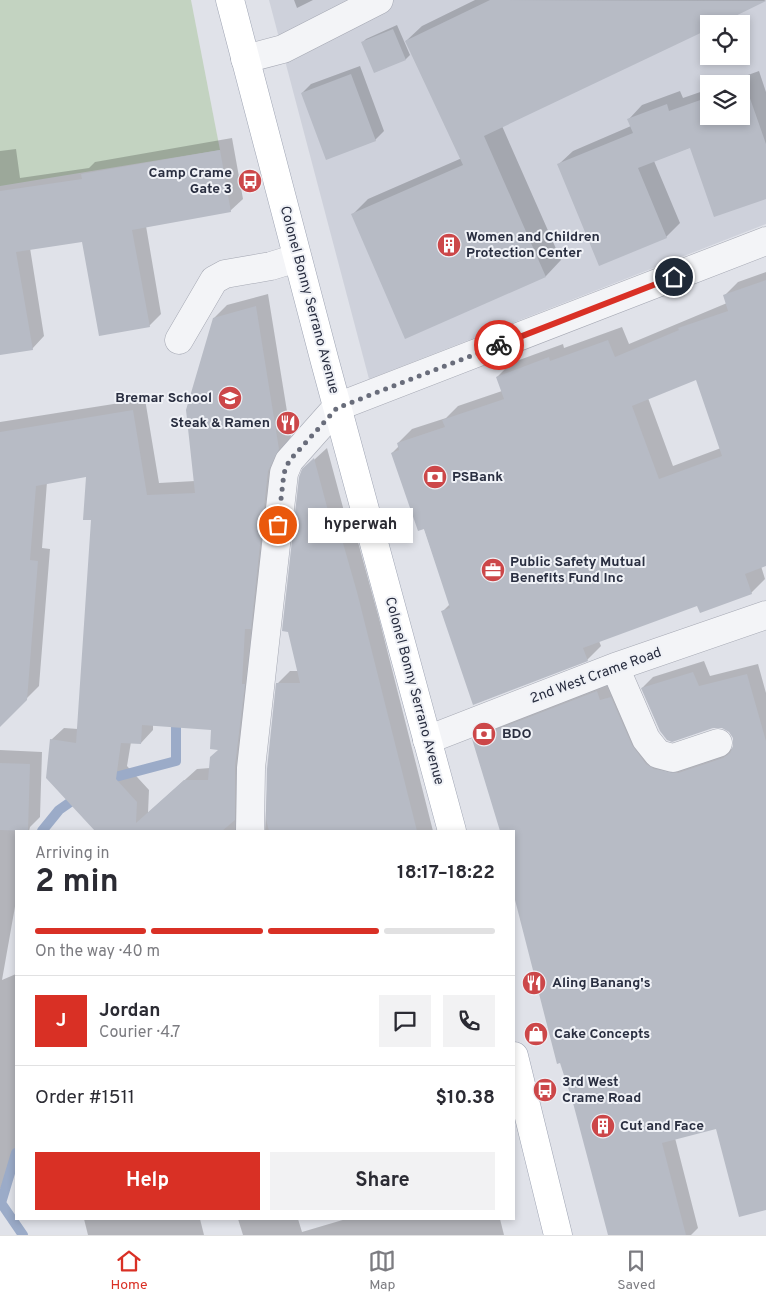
<!DOCTYPE html>
<html lang="en">
<head>
<meta charset="utf-8">
<style>
	:root { --surface:#fff; --page:#f2f2f3; --text:#2b2b33; --muted:#7c7c81; --line:#e1e1e2; --accent:#d93025 }
	body { margin:0; font-family:Overpass,sans-serif; background:var(--page); color:var(--text); height:100vh; display:flex; flex-direction:column; font-size:19px; white-space:nowrap }
	* { box-sizing:border-box; margin:0 }
	p { font-size:16px; color:var(--muted) }
	.icon { flex:none; width:28px; height:28px; fill:none; stroke:currentColor; stroke-width:2; stroke-linecap:round; stroke-linejoin:round }
	.map { position:relative; flex:1; overflow:hidden }
	.drawer { position:absolute; left:15px; top:830px; width:500px; height:390px; display:flex; flex-direction:column; background:var(--surface); border-radius:0px; box-shadow:0 2px 8px #0003 }
	.drawer>* { flex:none }
	.buttons { position:absolute; left:700px; top:15px; display:grid; gap:10px }
	.buttons a { display:grid; place-items:center; width:50px; height:50px; border-radius:0px; background:var(--surface); box-shadow:0 2px 8px #0003; font-size:25px }
	.pin { position:absolute; display:grid; place-items:center; width:42px; height:42px; color:#fff; margin:-21px; border:2px solid #fff; border-radius:50%; box-shadow:0 1px 5px #0007 }
	.courier { position:absolute; display:grid; place-items:center; width:50px; height:50px; margin:-25px; border:4px solid #d93025; border-radius:50%; background:#fff; color:#222; box-shadow:0 1px 6px #0007 }
	.bubble { position:absolute; height:35px; border-radius:0px; background:var(--surface); box-shadow:0 2px 8px #0003; font-size:16px; font-weight:700; line-height:35px; text-align:center }
	.head em { font-style:normal; font-weight:700 }
	.head div { display:flex; flex-direction:column-reverse }
	.head { display:flex; align-items:center; justify-content:space-between; height:85px; padding:0 20px }
	h1 { font-size:32px; font-weight:700; line-height:38px }
	.bar { display:grid; grid-template-columns:repeat(4,1fr); gap:8px 5px; align-content:center; height:60px; padding:0 20px }
	.bar i { height:6px; border-radius:4px; background:var(--line) }
	.bar .active { background:var(--accent) }
	.bar p { grid-column:span 4 }
	.line { display:flex; align-items:center; gap:12px; padding:0 20px; border-top:1px solid var(--line) }
	.line div { flex:1 }
	.round { display:grid; place-items:center; flex:none; width:52px; height:52px; border-radius:0px; background:var(--page) }
	.cta { display:flex; gap:10px; margin-top:auto; padding:10px 20px }
	.cta a { flex:1; height:58px; border-radius:0px; background:var(--accent); color:#fff; font-size:20px; font-weight:700; line-height:58px; text-align:center }
	.cta a+a { background:var(--page); color:var(--text) }
	.tab-bar { display:flex; justify-content:space-around; align-items:center; height:70px; border-top:1px solid var(--line); background:var(--surface); font-size:14px; color:var(--muted) }
	.tab-bar a { display:grid; justify-items:center; gap:2px }
	.tab-bar .active { color:var(--accent) }
	.map>svg:first-child { display:block }
</style>
</head>
<body>
<div class="map">
<svg width="766" height="1235" viewBox="0 0 766 1235">
	<rect width="100%" height="100%" fill="#e0e2e9"/>
	<path fill="#ced1db" fill-rule="evenodd" d="M 269,0 L 766,0 L 766,224 L 369,379 ZM 709,24 L 741,24 L 741,56 L 709,56 ZM 709,84 L 741,84 L 741,116 L 709,116 Z"/>
	<path fill="#c3d3c1" d="M 0,0 L 191,0 L 220,150 L 0,186 Z"/>
	<path fill="#0003" fill-rule="evenodd" d="M 294,0 L 313,0 L 297,8 Z
		M 475,0 L 766,0 L 716,24 L 709,24 L 502,126 L 561,260 L 546,276 L 405,337 L 353,214 L 368,199 L 462,158 L 406,41 L 422,26 Z
		M 397,25 L 410,55 L 406,59 L 375,72 L 362,43 L 366,39 Z
		M 360,66 L 384,131 L 375,140 L 302,93 L 311,84 Z
		M 759,71 L 766,92 L 766,197 L 691,147 L 654,161 L 680,223 L 666,237 L 559,164 L 573,151 L 631,126 L 629,119 L 642,105 L 680,91 L 683,98 L 709,89 L 709,116 L 741,116 L 741,84 L 723,84 Z
		M 232,138 L 243,199 L 230,211 L 146,226 L 161,314 L 149,326 L 83,241 L 30,248 L 44,336 L 32,349 L 0,354 L 0,151 L 16,149 L 20,178 L 89,168 L 95,162 Z
		M 766,272 L 766,564 L 761,566 L 765,579 L 751,593 L 698,604 L 599,641 L 601,646 L 587,660 L 443,611 L 450,604 L 424,528 L 392,453 L 399,446 L 398,443 L 412,429 L 446,418 L 458,406 L 502,391 L 497,377 L 511,363 L 563,344 L 564,348 L 622,327 L 629,344 L 727,303 L 724,296 L 738,282 ZM 697,378 L 721,448 L 673,466 L 648,398 Z
		M 268,294 L 291,436 L 280,458 L 253,831 L 170,831 L 158,818 L 161,831 L 97,831 L 47,777 L 51,740 L 64,728 L 78,729 L 92,519 L 88,475 L 47,482 L 42,548 L 50,549 L 39,686 L 13,712 L 0,719 L 0,422 L 145,399 L 159,483 L 195,481 L 214,318 L 227,305 ZM 153,725 L 212,729 L 220,749 L 210,768 L 197,769 L 148,813 L 149,790 L 127,766 L 131,742 L 141,743 L 153,730 Z
		M 327,448 L 348,526 L 353,524 L 380,622 L 433,831 L 265,831 L 268,769 L 277,684 L 290,671 L 299,671 L 303,470 Z
		M 704,661 L 710,676 L 758,664 L 766,693 L 766,1209 L 717,1127 L 675,1138 L 698,1228 L 691,1235 L 610,1235 L 574,1103 L 561,1062 L 558,1062 L 514,892 L 514,831 L 501,831 L 473,740 L 484,729 L 608,681 L 642,734 L 689,762 L 734,748 L 734,737 L 729,730 L 642,688 L 653,677 Z
		M 0,750 L 42,752 L 40,817 L 30,827 L 29,831 L 16,831 L 16,901 L 2,980 L 16,974 L 16,1162 L 8,1171 L 7,1182 L 0,1189 Z
		M 84,1219 L 200,1219 L 204,1235 L 88,1235 Z
		M 238,1219 L 298,1219 L 302,1232 L 346,1219 L 500,1219 L 504,1235 L 243,1235 Z"/>
	<g fill="none" stroke-linecap="round" stroke-linejoin="round">
		<path stroke="#9babc8" stroke-width="10" d="M 104,780 L 176,761 L 176,715
			M 42,831 L 59,810 L 79,796
			M 16,1153 L 1,1203 L 23,1235"/>
	</g>
	<path fill="#b7bbc5" fill-rule="evenodd" d="M 490,0 L 766,1 L 719,24 L 709,24 L 709,29 L 484,136 L 546,277 L 405,339 L 351,214 L 463,165 L 405,41 Z
		M 393,29 L 406,60 L 374,73 L 361,42 Z
		M 351,74 L 376,141 L 326,160 L 301,93 Z
		M 745,84 L 766,144 L 766,199 L 714,217 L 690,148 L 638,168 L 667,238 L 599,266 L 557,164 L 633,133 L 627,119 L 667,104 L 669,111 L 709,97 L 709,116 L 741,116 L 741,85 Z
		M 220,150 L 231,212 L 132,230 L 150,327 L 99,336 L 82,242 L 16,252 L 33,350 L 0,355 L 0,191 L 82,179 L 81,174 Z
		M 766,280 L 766,566 L 745,574 L 752,594 L 700,613 L 697,606 L 583,648 L 588,661 L 473,705 L 441,611 L 450,608 L 424,529 L 418,531 L 391,453 L 399,450 L 397,443 L 445,427 L 442,420 L 504,399 L 496,377 L 549,357 L 550,361 L 608,340 L 615,357 L 679,330 L 678,328 L 728,311 L 723,295 ZM 696,380 L 722,456 L 659,479 L 632,406 Z
		M 256,306 L 279,449 L 268,471 L 251,629 L 245,629 L 242,684 L 245,684 L 235,766 L 235,820 L 222,831 L 95,831 L 46,778 L 50,739 L 76,743 L 91,520 L 83,520 L 86,477 L 36,486 L 30,560 L 38,561 L 27,700 L 0,727 L 0,432 L 133,410 L 147,495 L 195,493 L 186,410 L 213,318 ZM 142,725 L 211,730 L 210,749 L 218,750 L 210,757 L 208,780 L 184,780 L 136,823 L 137,802 L 116,779 L 121,743 L 141,744 Z
		M 314,458 L 335,537 L 341,536 L 357,592 L 417,831 L 269,831 L 266,819 L 267,769 L 276,683 L 300,683 L 288,632 L 282,631 L 299,477 L 302,469 Z
		M 693,672 L 699,686 L 747,674 L 766,741 L 766,1210 L 739,1217 L 716,1129 L 662,1143 L 686,1235 L 608,1235 L 573,1103 L 560,1063 L 557,1064 L 514,896 L 514,831 L 500,831 L 472,739 L 597,691 L 600,700 L 611,697 L 632,745 L 646,764 L 654,769 L 678,773 L 723,758 L 730,753 L 733,746 L 733,738 L 729,732 L 722,728 L 713,728 L 672,742 L 667,740 L 660,731 L 641,688 Z
		M 0,763 L 30,764 L 28,831 L 0,830 Z"/>
	<g fill="none" stroke-linecap="round" stroke-linejoin="round">
		<g stroke="#a5a8b3" stroke-width="29">
			<path id="minor" d="M 245,59 L 283,49 L 379,0
				M 179,340 L 214,280 L 225,274 L 271,266 L 297,258
				M 615,667 L 646,739 L 658,754 L 673,758 L 718,743
				M 427,740 L 615,667 L 766,615
				M 250,831 L 251,768 L 284,473 L 289,461 L 337,407 L 766,241"/>
		</g>
		<g stroke="#9fa5b4" stroke-width="29">
			<path id="major" d="M 230,0 L 325,362 L 452,831
				M 514,1056 L 558,1235"/>
		</g>
		<use href="#minor" stroke="#f3f4f7" stroke-width="28"/>
		<use href="#major" stroke="#fff" stroke-width="28"/>
	</g>
	<g fill="none" stroke-linecap="round" stroke-linejoin="round">
		<path stroke="#696d7b" stroke-width="5" stroke-dasharray="0 9" d="M 278,525 L 284,473 L 289,461 L 337,408 L 499,345"/>
		<path stroke="#d93025" stroke-width="6" d="M 499,345 L 674,277"/>
	</g>
	<defs>
		<g id="bus-disc" transform="scale(1.25)"><circle r="9.5" fill="#cc4749" stroke="#eff1f6"/><path d="M-5-6H5V4H4V6H2V4H-2V6H-4V4H-5ZM-3.5-4V0h7V-4ZM-3.5 1.2v1.5H-2V1.2ZM2 1.2v1.5H3.5V1.2Z" fill="#fff"/></g>
		<g id="building-disc" transform="scale(1.25)"><circle r="9.5" fill="#cc4749" stroke="#eff1f6"/><path d="M-4-6H4V6H1V3H-1V6H-4ZM-2.5-4.3h1.7v1.8h-1.7ZM.8-4.3h1.7v1.8H.8ZM-2.5-1h1.7V.8h-1.7ZM.8-1h1.7V.8H.8Z" fill="#fff"/></g>
		<g id="school-disc" transform="scale(1.25)"><circle r="9.5" fill="#cc4749" stroke="#eff1f6"/><path d="M0-5L7-2L0 1L-7-2ZM-4 1L0 2.5L4 1V4Q0 6-4 4Z" fill="#fff"/></g>
		<g id="restaurant-disc" transform="scale(1.25)"><circle r="9.5" fill="#cc4749" stroke="#eff1f6"/><path d="M-5-6h1v4h1v-4h1v4h1v-4h1v5L-1.5 .5V6h-2V.5L-5-1ZM5-6V6H3V1.5H1.5Q1.5-4 5-6Z" fill="#fff"/></g>
		<g id="bank-disc" transform="scale(1.25)"><circle r="9.5" fill="#cc4749" stroke="#eff1f6"/><path d="M-6-4H6V4H-6ZM0-2.3a2.3 2.3 0 1 0 0 4.6a2.3 2.3 0 1 0 0-4.6Z" fill="#fff"/></g>
		<g id="office-disc" transform="scale(1.25)"><circle r="9.5" fill="#cc4749" stroke="#eff1f6"/><path d="M-6-3h4V-5.5h4V-3h4V5H-6ZM-1-4.5V-3h2v-1.5ZM-6 0V1H6V0Z" fill="#fff"/></g>
		<g id="shop-disc" transform="scale(1.25)"><circle r="9.5" fill="#cc4749" stroke="#eff1f6"/><path d="M-5-2.5h2.3a2.7 3.5 0 0 1 5.4 0H5L5.5 6h-11ZM-1.5-2.5h3a1.5 2.3 0 0 0-3 0Z" fill="#fff"/></g>
	</defs>
	<g fill-rule="evenodd">
		<use href="#bus-disc" x="250" y="181"/>
		<use href="#building-disc" x="449" y="245"/>
		<use href="#school-disc" x="230" y="398"/>
		<use href="#restaurant-disc" x="288" y="423"/>
		<use href="#bank-disc" x="435" y="477"/>
		<use href="#office-disc" x="493" y="570"/>
		<use href="#bank-disc" x="484" y="734"/>
		<use href="#restaurant-disc" x="534" y="983"/>
		<use href="#shop-disc" x="536" y="1034"/>
		<use href="#bus-disc" x="545" y="1090"/>
		<use href="#building-disc" x="603" y="1126"/>
	</g>
	<g text-anchor="middle" dominant-baseline="central" stroke-width="4" stroke-linejoin="round" paint-order="stroke">
		<g font-size="14" font-weight="bold" fill="#292e40" stroke="#eff1f6" text-anchor="start">
			<text x="232" y="173" text-anchor="end">Camp Crame<tspan x="232" dy="16">Gate 3</tspan></text>
			<text x="466" y="237">Women and Children<tspan x="466" dy="16">Protection Center</tspan></text>
			<text x="212" y="398" text-anchor="end">Bremar School</text>
			<text x="270" y="423" text-anchor="end">Steak &amp; Ramen</text>
			<text x="452" y="477">PSBank</text>
			<text x="510" y="562">Public Safety Mutual<tspan x="510" dy="16">Benefits Fund Inc</tspan></text>
			<text x="502" y="734">BDO</text>
			<text x="552" y="983">Aling Banang's</text>
			<text x="554" y="1034">Cake Concepts</text>
			<text x="562" y="1082">3rd West<tspan x="562" dy="16">Crame Road</tspan></text>
			<text x="620" y="1126">Cut and Face</text>
		</g>
		<g font-size="14" fill="#292e40" stroke="#eff1f6">
			<text transform="translate(309 300) rotate(75)">Colonel Bonny Serrano Avenue</text>
			<text transform="translate(596 676) rotate(-20)">2nd West Crame Road</text>
			<text transform="translate(414 691) rotate(75)">Colonel Bonny Serrano Avenue</text>
		</g>
	</g>
</svg>
<div class="buttons">
<a><svg class="icon" aria-label="locate" viewBox="0 0 24 24"><circle cx="12" cy="12" r="6"/><path d="M12 2v4M12 18v4M2 12h4M18 12h4"/></svg></a>
<a><svg class="icon" aria-label="layers" viewBox="0 0 24 24"><path d="M12 4l9 5-9 5-9-5zM3 14l9 5 9-5"/></svg></a>
</div>
<div class="pin" style="left:278px;top:525px;background:#ea580c"><svg class="icon" aria-label="bag" viewBox="0 0 24 24"><path d="M5 8h14l-1 12H6zM9 8a3 3 0 0 1 6 0"/></svg></div>
<div class="pin" style="left:674px;top:277px;background:#1f2937"><svg class="icon" aria-label="home" viewBox="0 0 24 24"><path d="M3 11l9-7 9 7M6 9v11h12V9"/></svg></div>
<div class="courier" style="left:499px;top:345px"><svg class="icon" aria-label="bike" viewBox="0 0 24 24"><circle cx="6" cy="16" r="4"/><circle cx="18" cy="16" r="4"/><path d="M6 16l4-8h5l3 8M10 8l3 8H6M13 5h3"/></svg></div>
<div class="bubble" style="left:308px;top:508px;width:105px">hyperwah</div>
<section class="drawer">
<div class="head"><div><h1>2 min</h1><p>Arriving in</p></div><em>18:17–18:22</em></div>
<div class="bar"><i class="active"></i><i class="active"></i><i class="active"></i><i></i><p>On the way · 40 m</p></div>
<div class="line" style="height:90px"><b class="round" style="background:var(--accent);color:#fff">J</b><div><b>Jordan</b><p>Courier · 4.7</p></div><a class="round"><svg class="icon" aria-label="chat" viewBox="0 0 24 24"><path d="M4 5h16v11H9l-5 4z"/></svg></a><a class="round"><svg class="icon" aria-label="phone" viewBox="0 0 24 24"><path d="M5 4h4l2 5-3 2q2 4 5 5l2-3 5 2v4C11 20 4 13 5 4z"/></svg></a></div>
<div class="line" style="height:65px"><div>Order #1511</div><b>$10.38</b></div>
<div class="cta"><a>Help</a><a>Share</a></div>
</section>
</div>
<nav class="tab-bar">
<a class="active"><svg class="icon" aria-label="home" viewBox="0 0 24 24"><path d="M3 11l9-7 9 7M6 9v11h12V9"/></svg>Home</a>
<a><svg class="icon" aria-label="map" viewBox="0 0 24 24"><path d="M3 6l6-2 6 2 6-2v14l-6 2-6-2-6 2zM9 4v14M15 6v14"/></svg>Map</a>
<a><svg class="icon" aria-label="saved" viewBox="0 0 24 24"><path d="M7 4h10v16l-5-4-5 4z"/></svg>Saved</a>
</nav>
</body>
</html>
